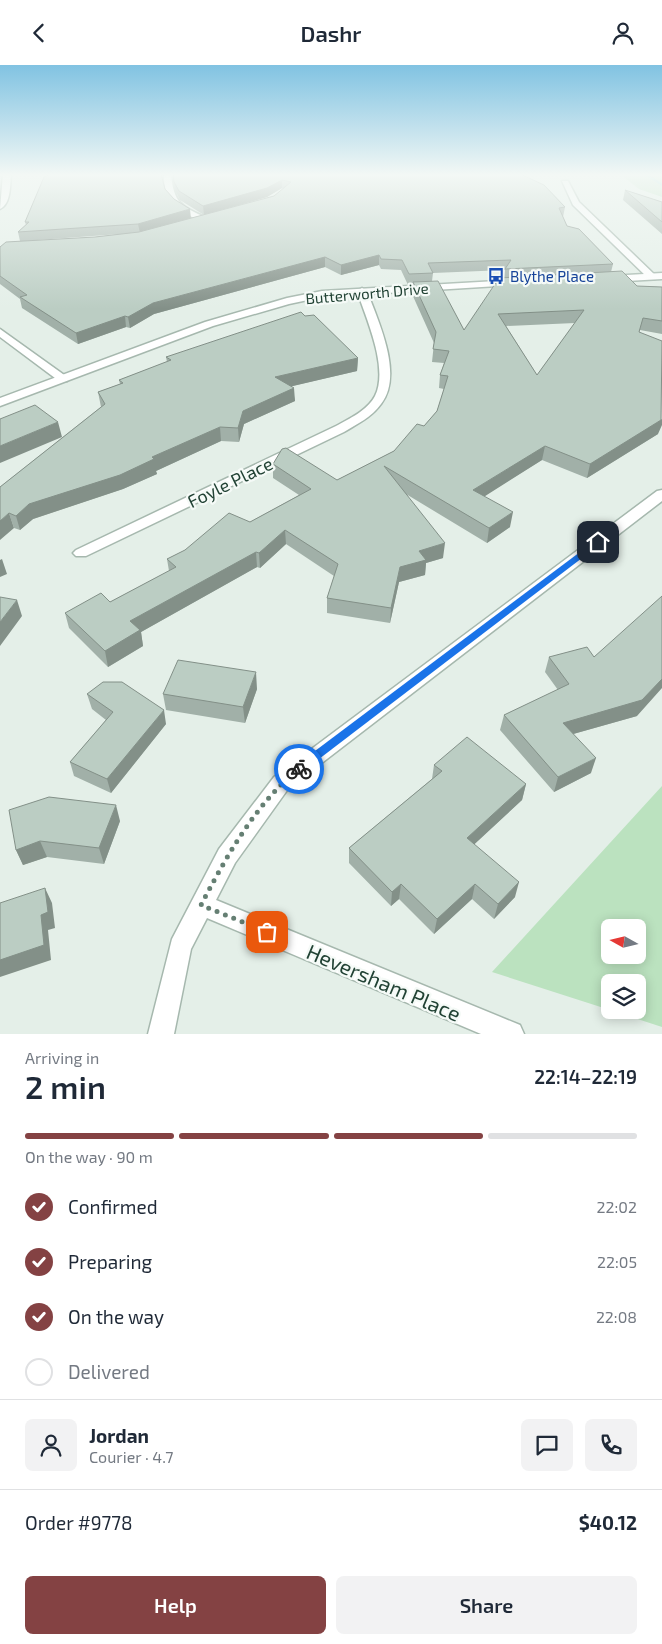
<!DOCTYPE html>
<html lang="en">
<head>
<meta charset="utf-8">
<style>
	:root { --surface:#fff; --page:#f2f2f3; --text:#1f2937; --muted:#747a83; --line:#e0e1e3; --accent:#844243 }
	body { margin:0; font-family:"Exo 2",sans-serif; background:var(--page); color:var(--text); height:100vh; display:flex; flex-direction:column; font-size:19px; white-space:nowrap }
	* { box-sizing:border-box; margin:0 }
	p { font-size:16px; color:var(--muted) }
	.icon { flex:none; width:28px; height:28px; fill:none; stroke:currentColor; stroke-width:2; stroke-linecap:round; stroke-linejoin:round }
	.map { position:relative; height:969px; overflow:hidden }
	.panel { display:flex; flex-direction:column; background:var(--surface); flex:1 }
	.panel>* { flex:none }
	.needle { width:32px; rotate:278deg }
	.tools { position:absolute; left:601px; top:854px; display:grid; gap:10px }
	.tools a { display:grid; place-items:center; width:45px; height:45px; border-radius:8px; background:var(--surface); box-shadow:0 2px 12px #0003; font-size:25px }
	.pin { position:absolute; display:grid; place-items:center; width:42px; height:42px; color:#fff; margin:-21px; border-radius:10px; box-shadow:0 2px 8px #0006 }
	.courier { position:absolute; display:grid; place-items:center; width:50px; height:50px; margin:-25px; border:4px solid #1a73e8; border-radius:50%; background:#fff; color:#222; box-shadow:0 1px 6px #0007 }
	.head em { font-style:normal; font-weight:600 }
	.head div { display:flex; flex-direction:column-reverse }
	.head { display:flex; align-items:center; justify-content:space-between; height:85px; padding:0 25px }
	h1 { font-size:32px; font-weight:600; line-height:38px }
	.bar { display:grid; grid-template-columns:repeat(4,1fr); gap:8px 5px; align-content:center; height:60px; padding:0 25px }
	.bar i { height:6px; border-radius:4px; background:var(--line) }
	.bar .selected { background:var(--accent) }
	.bar p { grid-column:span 4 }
	.line { display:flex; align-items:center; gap:12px; padding:0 25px; border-top:1px solid var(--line) }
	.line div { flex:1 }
	.round { display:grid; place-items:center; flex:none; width:52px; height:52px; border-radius:8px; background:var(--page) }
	ol { padding:0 25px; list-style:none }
	li { display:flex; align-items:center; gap:15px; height:55px }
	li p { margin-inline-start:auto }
	li .icon { padding:5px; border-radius:50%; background:var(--accent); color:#fff; stroke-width:4 }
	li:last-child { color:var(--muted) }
	li i { width:28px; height:28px; border:2px solid var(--line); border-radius:50% }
	.action { display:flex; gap:10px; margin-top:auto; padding:10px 25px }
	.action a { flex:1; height:58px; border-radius:8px; background:var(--accent); color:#fff; font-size:20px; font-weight:600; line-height:58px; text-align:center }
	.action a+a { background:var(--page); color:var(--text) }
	header { display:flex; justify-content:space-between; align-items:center; height:65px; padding:0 25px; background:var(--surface); font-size:22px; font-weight:600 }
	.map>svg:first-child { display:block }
</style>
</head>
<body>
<header><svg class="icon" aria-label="back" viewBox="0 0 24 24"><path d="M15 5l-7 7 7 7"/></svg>Dashr<svg class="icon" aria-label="person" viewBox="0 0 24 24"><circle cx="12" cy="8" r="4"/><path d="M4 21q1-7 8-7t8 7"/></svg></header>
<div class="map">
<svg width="662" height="969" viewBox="0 0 662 969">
	<rect width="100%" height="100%" fill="#e4efe8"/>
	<path fill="#bbe2bf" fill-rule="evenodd" d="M 620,109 L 662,109 L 662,132 L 639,124 Z
		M 662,721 L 662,962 L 610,945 L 638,945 L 638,918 L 610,918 L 610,945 L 492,907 ZM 610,862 L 638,862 L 638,890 L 610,890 Z"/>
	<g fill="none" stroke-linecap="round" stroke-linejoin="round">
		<path fill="#87d9d8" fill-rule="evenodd" d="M 643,109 L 647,109 L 662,118 L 662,121 Z"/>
		<g stroke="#a6b8ae" stroke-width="3">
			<path id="minor" d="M 3,109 L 11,109 C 10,120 11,139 0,144 Z
				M 164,109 L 171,109 C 174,139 181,141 207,153 L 207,157 C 201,157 197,155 192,152 C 172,143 163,131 164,109 Z
				M 562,116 L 568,116 L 579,137 L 655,210 L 655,214 L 649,214 L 573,140 Z
				M 362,223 L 367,226 C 378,256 404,310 381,339 C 372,352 357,359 344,367 L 86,491 L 76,491 L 73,488 L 76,485 L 336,361 C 349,354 368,345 375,331 C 389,303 366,253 357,226 Z
				M 0,264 L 67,312 L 67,316 L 59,316 L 0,272 Z
				M 662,425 L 662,436 L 288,724 L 235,798 L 216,835 L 520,960 L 524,969 L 481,969 L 207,853 L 191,884 L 174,969 L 148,969 L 172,874 L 219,784 L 274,712 L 657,426 Z"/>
		</g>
		<g stroke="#a6b8ae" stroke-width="3">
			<path id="tertiary" d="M 662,208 L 662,214 L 609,217 L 604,214 L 609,211 Z
				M 513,215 L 518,218 L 516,220 L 322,232 L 289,239 L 213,261 L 0,341 L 0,333 L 205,257 L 287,233 L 322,226 Z"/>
		</g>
		<use href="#minor" fill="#fff" fill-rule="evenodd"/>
		<use href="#tertiary" fill="#fff" fill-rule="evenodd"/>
	</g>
	<path fill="#a1b0a8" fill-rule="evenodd" d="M 50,109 L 164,109 L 163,115 L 165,124 L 191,153 L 204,150 L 180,135 L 175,125 L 172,109 L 520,109 L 565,142 L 563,152 L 567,161 L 613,199 L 611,207 L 637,221 L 662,222 L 662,269 L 640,265 L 639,267 L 658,369 L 587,413 L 542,395 L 484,431 L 510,462 L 487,478 L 406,429 L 443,493 L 426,498 L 425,510 L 399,517 L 390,558 L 327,548 L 327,533 L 334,511 L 286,479 L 260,503 L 257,502 L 141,567 L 143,581 L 108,602 L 69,563 L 65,548 L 110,537 L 169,506 L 167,494 L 250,457 L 299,430 L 273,413 L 273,399 L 337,415 L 394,386 L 424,361 L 437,346 L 444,324 L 439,323 L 440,310 L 444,298 L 432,297 L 434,278 L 412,229 L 413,219 L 408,220 L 401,205 L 381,204 L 379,200 L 341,210 L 325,202 L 154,249 L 130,263 L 126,262 L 78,279 L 22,243 L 20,234 L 0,219 L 0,182 L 20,176 L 18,167 L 26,160 L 25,157 ZM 282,123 L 283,124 L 274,131 L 227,144 L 267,132 ZM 120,169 L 95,172 L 24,176 ZM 505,205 L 504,213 L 464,265 L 432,216 L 433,208 ZM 575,258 L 537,310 L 506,261 Z
		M 625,125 L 662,137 L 662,169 L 623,135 Z
		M 305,251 L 358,293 L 357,306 L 292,321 L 295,336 L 244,359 L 239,377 L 221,376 L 156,406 L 157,409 L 123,424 L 33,454 L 20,465 L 14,463 L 0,422 L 101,342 L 98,327 L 120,319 L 119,315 L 167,297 L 166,292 Z
		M 549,592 L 637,651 L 573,669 L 591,708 L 554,727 L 500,665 L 504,650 L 558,625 L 545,607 Z
		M 257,624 L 245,658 L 166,645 L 163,629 Z
		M 87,629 L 166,659 L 111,728 L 74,711 L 70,697 L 106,655 L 92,644 Z
		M 434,700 L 526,719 L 522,735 L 474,779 L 515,832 L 494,854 L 472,834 L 434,869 L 399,834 L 391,841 L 349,798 L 349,783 L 432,714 Z
		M 49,732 L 120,756 L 104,799 L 47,792 L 23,800 L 16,785 Z"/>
	<path fill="#839088" d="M 282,115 L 282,123 L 267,132 L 204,150 L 203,141 Z
		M 190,144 L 191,154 L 140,168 L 138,159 Z
		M 379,190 L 379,200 L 341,210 L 341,200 Z
		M 325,192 L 325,202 L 154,249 L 130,263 L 128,252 L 153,238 Z
		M 125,251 L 126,262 L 78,279 L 76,268 Z
		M 358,293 L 357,306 L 276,325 L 275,312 Z
		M 294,323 L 295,336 L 244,359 L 239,377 L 238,363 L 243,346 Z
		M 662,354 L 662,360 L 658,369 L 587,413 L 590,399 Z
		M 58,357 L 62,372 L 0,398 L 0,381 Z
		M 220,362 L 221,376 L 156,406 L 157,409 L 123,424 L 33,454 L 20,465 L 16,451 L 29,439 L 152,392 Z
		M 545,381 L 542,395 L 471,440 L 473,425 Z
		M 513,447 L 510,462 L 487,478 L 489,463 Z
		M 9,448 L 14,463 L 0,475 L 0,456 Z
		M 285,465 L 286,479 L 260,503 L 259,488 Z
		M 445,478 L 443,493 L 426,498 L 425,510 L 399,517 L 390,558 L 391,543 L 400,502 L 419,486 Z
		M 256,487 L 257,502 L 141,567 L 143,581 L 108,602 L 105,586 L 130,556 Z
		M 2,494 L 7,509 L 0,512 L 0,495 Z
		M 17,535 L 22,551 L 0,581 L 0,557 Z
		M 256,607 L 257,624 L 245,658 L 243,642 Z
		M 662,614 L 662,623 L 637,651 L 559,673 L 563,658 Z
		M 164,645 L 166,659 L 111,728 L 107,714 Z
		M 596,693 L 591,708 L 554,727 L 558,712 Z
		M 526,719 L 522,735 L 465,788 L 467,773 Z
		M 116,740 L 120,756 L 104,799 L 99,783 Z
		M 40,776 L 47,792 L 23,800 L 16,785 Z
		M 519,817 L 515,832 L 494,854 L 498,839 Z
		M 401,819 L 399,834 L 391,841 L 392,827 Z
		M 475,819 L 472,834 L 434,869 L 437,854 Z
		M 45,823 L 52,838 L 55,863 L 48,865 L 51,895 L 0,912 L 0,895 L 41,850 Z"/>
	<path fill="#bbcdc3" stroke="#839088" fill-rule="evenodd" d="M 50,109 L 161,109 L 165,124 L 174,134 L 190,144 L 138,159 L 18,167 L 29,157 L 25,157 L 44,112 Z
		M 173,109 L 520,109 L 544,120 L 565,142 L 559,143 L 567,161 L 579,164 L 613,199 L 505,204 L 511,195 L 428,198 L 433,208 L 409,209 L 402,195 L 381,194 L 379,190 L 341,200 L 325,192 L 153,238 L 128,252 L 125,251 L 76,268 L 20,232 L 27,230 L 0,211 L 0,182 L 6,177 L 95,172 L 139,167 L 274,131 L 291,117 L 282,115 L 267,123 L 203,141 L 179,126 L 174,117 Z
		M 625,125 L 662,137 L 662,157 Z
		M 622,206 L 637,221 L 662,222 L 662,256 L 643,253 L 639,267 L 662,276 L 661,355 L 590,399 L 545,381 L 473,425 L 513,447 L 489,463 L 384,401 L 445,478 L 419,486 L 426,495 L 400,502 L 391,543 L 327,533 L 338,499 L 285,465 L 259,488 L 256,487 L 130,556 L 140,565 L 105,586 L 65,548 L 101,528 L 110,537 L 176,502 L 167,494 L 185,485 L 229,448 L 250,457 L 311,424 L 273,399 L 282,384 L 286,383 L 337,415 L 394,386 L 417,359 L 424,361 L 437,346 L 448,311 L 440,310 L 449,286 L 433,284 L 436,267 L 413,217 L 438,216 L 464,265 L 499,213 ZM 584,245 L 537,310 L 498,249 Z
		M 301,247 L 305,251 L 314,250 L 358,293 L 275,312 L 294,323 L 243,346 L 238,363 L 220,362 L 152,392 L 154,394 L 120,410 L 29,439 L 16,451 L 9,448 L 0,456 L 0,422 L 105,339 L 98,327 L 123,318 L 119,315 L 171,295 L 166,292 Z
		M 35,340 L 58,357 L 0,381 L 0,354 Z
		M 662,531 L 662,614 L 642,635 L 563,658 L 596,693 L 558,712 L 504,650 L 569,619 L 549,592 L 587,582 L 594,592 Z
		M 0,532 L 17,535 L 0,557 Z
		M 178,595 L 256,607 L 243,642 L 163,629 Z
		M 103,617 L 122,617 L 164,645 L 107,714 L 70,697 L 113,647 L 87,629 Z
		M 467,672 L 526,719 L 467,773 L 519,817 L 498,839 L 475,819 L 437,854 L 401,819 L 392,827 L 349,783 L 442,706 L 434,700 Z
		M 49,732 L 116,740 L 99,783 L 40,776 L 16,785 L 9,745 Z
		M 45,823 L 48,847 L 41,850 L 44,880 L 0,895 L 0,838 Z"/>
	<linearGradient id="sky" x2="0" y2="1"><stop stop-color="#81c3e2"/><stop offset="0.45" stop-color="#f3f8f5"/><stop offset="1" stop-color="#f3f8f5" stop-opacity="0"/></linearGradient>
	<rect width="662" height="244" fill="url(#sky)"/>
	<path fill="#1a73e8" d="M 596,475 L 603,477 L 302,707 L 295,707 L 295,701 Z"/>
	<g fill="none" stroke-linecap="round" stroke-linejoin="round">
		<path stroke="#657f73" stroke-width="5" stroke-dasharray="0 9" d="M 267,867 L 201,840 C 225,794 257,736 299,704"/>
	</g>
	<defs>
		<g id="bus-bare" transform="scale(1.35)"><path d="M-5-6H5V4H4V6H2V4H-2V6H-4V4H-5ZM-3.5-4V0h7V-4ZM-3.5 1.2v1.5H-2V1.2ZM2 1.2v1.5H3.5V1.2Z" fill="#1a4fb4" stroke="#f5faf7" stroke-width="2.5" paint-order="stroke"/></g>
	</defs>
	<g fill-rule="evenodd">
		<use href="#bus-bare" x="496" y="211"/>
	</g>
	<g text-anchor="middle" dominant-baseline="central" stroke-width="4.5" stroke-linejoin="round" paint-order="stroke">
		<g font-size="15" fill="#164399" stroke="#f5faf7" text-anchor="start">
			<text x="510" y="211">Blythe Place</text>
		</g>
		<g font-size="15" fill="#214234" stroke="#f5faf7">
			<text transform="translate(367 228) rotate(-5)">Butterworth Drive</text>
		</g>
		<g font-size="18" fill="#214234" stroke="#f5faf7">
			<text transform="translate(230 417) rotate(-26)">Foyle Place</text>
		</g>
		<g font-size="21" fill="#214234" stroke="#f5faf7">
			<text transform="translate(384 917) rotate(23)">Heversham Place</text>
		</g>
	</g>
</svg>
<div class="tools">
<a><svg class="needle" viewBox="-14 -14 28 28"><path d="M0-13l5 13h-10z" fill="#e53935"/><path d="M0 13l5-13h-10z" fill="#747a83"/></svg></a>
<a><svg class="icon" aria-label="layers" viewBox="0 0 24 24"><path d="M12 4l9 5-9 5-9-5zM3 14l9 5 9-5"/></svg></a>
</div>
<div class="pin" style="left:267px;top:867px;background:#ea580c"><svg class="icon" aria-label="bag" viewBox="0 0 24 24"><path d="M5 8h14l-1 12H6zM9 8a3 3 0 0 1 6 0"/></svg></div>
<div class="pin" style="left:598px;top:477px;background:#1f2937"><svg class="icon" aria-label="home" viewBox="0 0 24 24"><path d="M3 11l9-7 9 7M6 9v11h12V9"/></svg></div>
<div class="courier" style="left:299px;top:704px"><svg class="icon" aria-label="bike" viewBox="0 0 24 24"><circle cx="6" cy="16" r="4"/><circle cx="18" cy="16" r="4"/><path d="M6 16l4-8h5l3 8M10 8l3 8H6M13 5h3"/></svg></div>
</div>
<section class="panel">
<div class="head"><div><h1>2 min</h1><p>Arriving in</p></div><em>22:14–22:19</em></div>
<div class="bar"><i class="selected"></i><i class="selected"></i><i class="selected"></i><i></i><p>On the way · 90 m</p></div>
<ol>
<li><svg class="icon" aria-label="check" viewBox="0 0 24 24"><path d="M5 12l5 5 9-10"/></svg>Confirmed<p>22:02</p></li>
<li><svg class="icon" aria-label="check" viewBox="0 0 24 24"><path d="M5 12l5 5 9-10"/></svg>Preparing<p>22:05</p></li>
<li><svg class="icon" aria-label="check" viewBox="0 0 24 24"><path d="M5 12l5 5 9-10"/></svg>On the way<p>22:08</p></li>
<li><i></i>Delivered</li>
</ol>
<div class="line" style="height:90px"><a class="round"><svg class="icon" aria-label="person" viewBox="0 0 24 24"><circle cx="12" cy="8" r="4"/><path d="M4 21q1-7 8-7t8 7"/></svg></a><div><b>Jordan</b><p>Courier · 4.7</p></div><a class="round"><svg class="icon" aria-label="chat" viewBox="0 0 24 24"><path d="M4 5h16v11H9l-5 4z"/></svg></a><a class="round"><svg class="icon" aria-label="phone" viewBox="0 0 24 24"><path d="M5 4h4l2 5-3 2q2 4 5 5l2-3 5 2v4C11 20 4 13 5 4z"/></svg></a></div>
<div class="line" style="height:65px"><div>Order #9778</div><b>$40.12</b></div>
<div class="action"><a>Help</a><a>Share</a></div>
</section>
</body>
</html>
